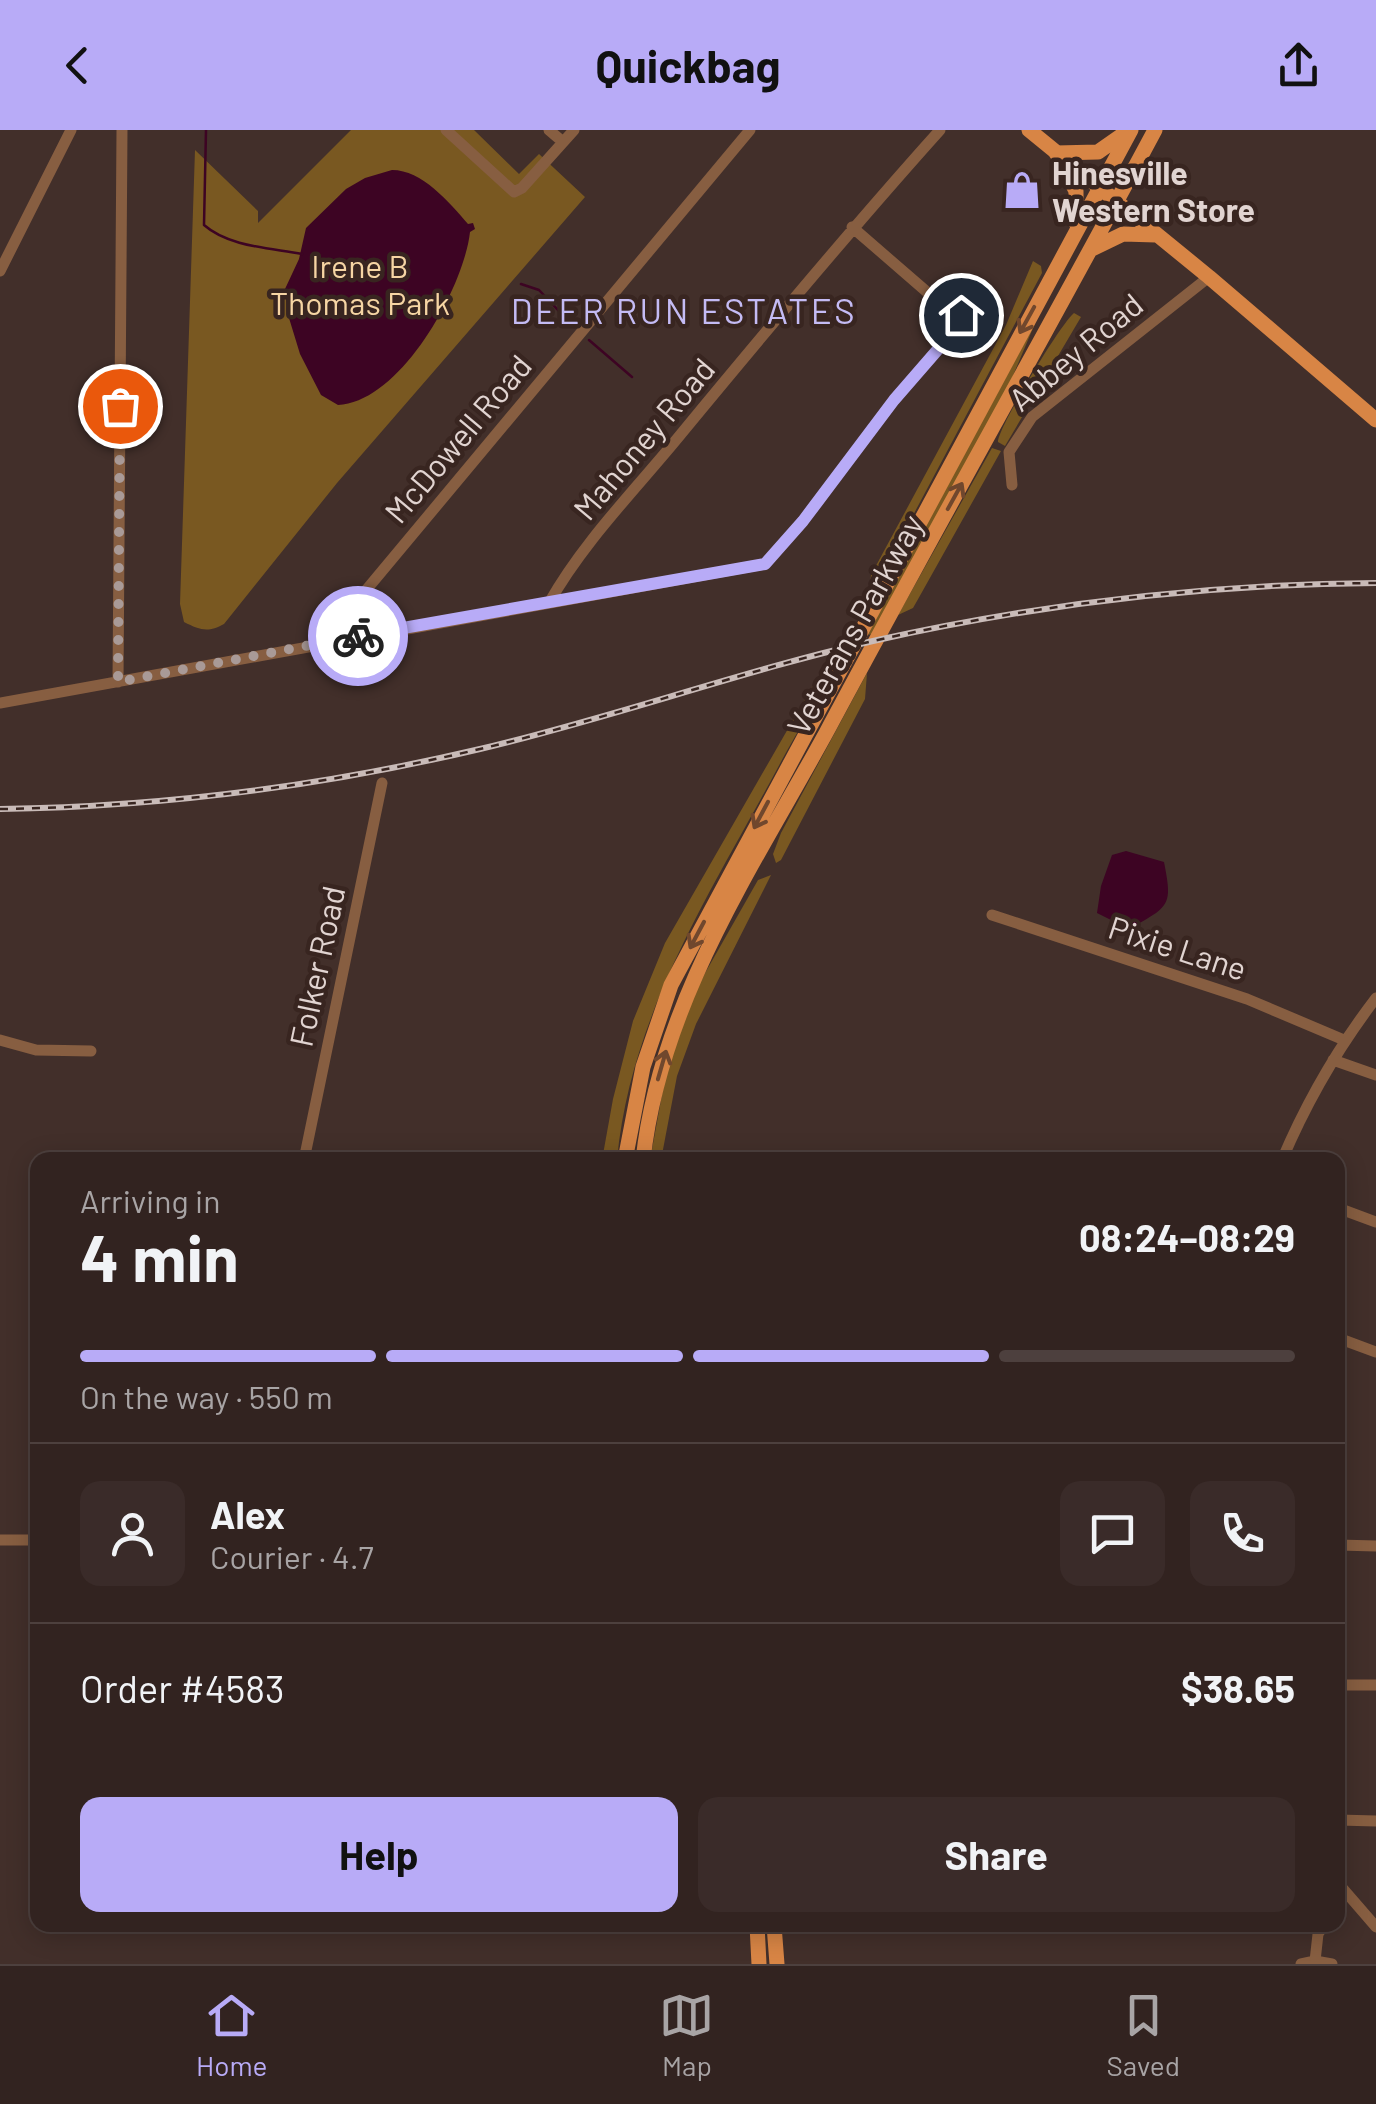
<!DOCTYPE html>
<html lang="en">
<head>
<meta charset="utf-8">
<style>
	:root { --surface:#322320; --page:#3a2b29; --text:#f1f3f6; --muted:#a8a4a5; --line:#4d403e; --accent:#b8abf7 }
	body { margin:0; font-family:Barlow,sans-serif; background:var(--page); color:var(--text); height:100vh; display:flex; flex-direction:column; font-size:38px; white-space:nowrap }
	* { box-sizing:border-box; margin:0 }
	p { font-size:32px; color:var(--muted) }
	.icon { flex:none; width:55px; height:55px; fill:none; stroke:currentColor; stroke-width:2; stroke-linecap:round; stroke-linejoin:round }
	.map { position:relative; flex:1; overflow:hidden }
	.panel { position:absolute; left:30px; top:1022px; width:1315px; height:780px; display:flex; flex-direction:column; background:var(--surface); border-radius:20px; box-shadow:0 5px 25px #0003,0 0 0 2px var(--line) }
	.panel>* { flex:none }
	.pin { position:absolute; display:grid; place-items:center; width:85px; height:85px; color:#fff; margin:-42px; border:5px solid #fff; border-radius:50%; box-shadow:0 2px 10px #0007 }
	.courier { position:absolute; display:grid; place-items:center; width:100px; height:100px; margin:-50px; border:8px solid #b8abf7; border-radius:50%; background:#fff; color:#222; box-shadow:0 2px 12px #0007 }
	.headline em { font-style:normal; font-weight:700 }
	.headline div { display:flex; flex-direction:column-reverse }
	.headline { display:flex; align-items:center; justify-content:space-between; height:170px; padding:0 50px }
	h1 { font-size:65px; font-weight:700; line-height:75px }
	.bar { display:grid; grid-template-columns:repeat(4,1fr); gap:15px 10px; align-content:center; height:120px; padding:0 50px }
	.bar i { height:12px; border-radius:8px; background:var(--line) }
	.bar .selected { background:var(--accent) }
	.bar p { grid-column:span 4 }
	.line { display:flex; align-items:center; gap:25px; padding:0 50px; border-top:2px solid var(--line) }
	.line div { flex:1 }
	.round { display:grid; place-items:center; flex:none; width:105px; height:105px; border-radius:20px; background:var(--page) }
	.primary-button { display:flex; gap:20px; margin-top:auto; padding:20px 50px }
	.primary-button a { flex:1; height:115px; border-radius:20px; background:var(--accent); color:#111; font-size:40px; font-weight:700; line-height:115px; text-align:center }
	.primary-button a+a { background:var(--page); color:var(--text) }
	header { display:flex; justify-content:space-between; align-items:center; height:130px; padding:0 50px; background:var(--accent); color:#111; font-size:45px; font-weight:700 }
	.dock { display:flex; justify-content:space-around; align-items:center; height:140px; border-top:2px solid var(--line); background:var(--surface); font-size:28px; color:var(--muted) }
	.dock a { display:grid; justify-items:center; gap:5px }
	.dock .selected { color:var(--accent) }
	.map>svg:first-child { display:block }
</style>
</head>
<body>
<header><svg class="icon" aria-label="back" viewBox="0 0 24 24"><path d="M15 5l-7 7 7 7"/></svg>Quickbag<svg class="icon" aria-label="share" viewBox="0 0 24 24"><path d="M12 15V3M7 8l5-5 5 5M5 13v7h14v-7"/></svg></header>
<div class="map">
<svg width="1376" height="1834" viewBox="0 0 1376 1834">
	<rect width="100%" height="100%" fill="#422f2a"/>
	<path fill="#795821" d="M 351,0 L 474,0 L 519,44 L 539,24 L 585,67 L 337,353 L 224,494 C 208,503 200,500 184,492 L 180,474 L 195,20 L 258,81 L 258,93 Z
		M 1033,131 L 1041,136 L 1042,143 L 869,468 L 871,445 L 1006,195 Z
		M 1074,183 L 1081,187 L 1005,316 L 998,312 C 997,299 1061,193 1074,183 Z
		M 1036,191 L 1009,255 L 872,504 L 867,505 Z
		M 992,318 L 1001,321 L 917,471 L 913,478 L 898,485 Z
		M 829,540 C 818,570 798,600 783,628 C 714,758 631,880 617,1030 L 602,1030 L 613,969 L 633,891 L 665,813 L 812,557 Z
		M 867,543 L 865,569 L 781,730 L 776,733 L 773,724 L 781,703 Z
		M 771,745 L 696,894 L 677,946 L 661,1030 L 650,1030 L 666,943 L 696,859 L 758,750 Z"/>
	<path fill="#3d0423" d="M 392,40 C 422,40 449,72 468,94 L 473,93 L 475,99 L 470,102 C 464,157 401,272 338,275 L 321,265 L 300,224 L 289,188 L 285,159 L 299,129 L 306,98 L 346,59 L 365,48 Z
		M 1126,721 L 1164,732 C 1172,773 1171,776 1134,796 L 1115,792 L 1097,783 L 1101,756 L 1112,725 Z"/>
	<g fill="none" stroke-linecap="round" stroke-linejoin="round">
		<path stroke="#3d0423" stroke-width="2.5" d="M 206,0 L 204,95 C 229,117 271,118 302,124
			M 521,154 L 539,160 L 574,197
			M 589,210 L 632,247"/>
		<path stroke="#875e41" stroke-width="11" d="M 446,0 L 514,62 L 522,58 L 574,0
			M 549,0 L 563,12
			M 0,141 L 71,0
			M 1012,355 L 1009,322 L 1032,287 L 1209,147
			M 549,473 C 583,412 637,358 681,304 C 766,201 851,99 940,0
			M 322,513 L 750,0
			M 118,552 L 122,0
			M 0,573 L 765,434 L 803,391 L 894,270 L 960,194 L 961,185 L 942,175 L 852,97
			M 992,785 L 1247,869 L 1344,910
			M 0,910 L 36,920 L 91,921
			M 1333,930 L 1376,945
			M 304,1030 L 382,653
			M 1282,1030 C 1307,971 1337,919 1376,868
			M 1338,1078 L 1376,1092
			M 1338,1208 L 1376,1222
			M 0,1410 L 38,1410
			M 1338,1415 L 1376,1416
			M 1338,1555 L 1376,1555
			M 1338,1690 L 1376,1691
			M 1338,1753 L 1376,1797
			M 1315,1831 L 1318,1804 L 1324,1795
			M 1301,1834 L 1315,1831 L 1332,1834"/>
		<path stroke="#d88545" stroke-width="15" d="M 1029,0 L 1209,147 L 1376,290
			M 1056,23 L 1098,22 L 1125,3
			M 1060,30 L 1076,61 L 1076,93
			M 1092,119 L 1123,104 L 1156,105
			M 625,1030 L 643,937 L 671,855 L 1131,0
			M 643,1030 C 660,873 752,738 826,603 C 934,401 1047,202 1155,0
			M 757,1795 L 759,1834
			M 774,1795 L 777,1834"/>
		<g stroke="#c9bbb8" stroke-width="6">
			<path id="rail" d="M 0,679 C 161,677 323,656 480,619 C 612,588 741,541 873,511 C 1038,474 1207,454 1376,453"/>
		</g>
		<use href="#rail" stroke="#382520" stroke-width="2.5" stroke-dasharray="8" stroke-linecap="butt"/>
	</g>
	<defs><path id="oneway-shaft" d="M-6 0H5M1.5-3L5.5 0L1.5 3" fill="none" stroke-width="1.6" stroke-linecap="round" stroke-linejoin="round" transform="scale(2.5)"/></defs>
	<g stroke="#70472d">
		<use href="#oneway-shaft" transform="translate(1027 190) rotate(119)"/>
		<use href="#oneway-shaft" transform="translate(955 366) rotate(-61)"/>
		<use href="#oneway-shaft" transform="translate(761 685) rotate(118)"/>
		<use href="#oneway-shaft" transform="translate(697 805) rotate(118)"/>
		<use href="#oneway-shaft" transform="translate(662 935) rotate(-74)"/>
	</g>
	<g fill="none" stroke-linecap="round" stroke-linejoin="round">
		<path stroke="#a99a97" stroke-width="10" stroke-dasharray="0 18" d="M 120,276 L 118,552 L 358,506"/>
		<path stroke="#b8abf7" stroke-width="12" d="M 358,506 L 765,434 L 803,391 L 894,270 L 960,194 L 961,185"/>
	</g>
	<defs>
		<g id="shop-bare" transform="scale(3)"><path d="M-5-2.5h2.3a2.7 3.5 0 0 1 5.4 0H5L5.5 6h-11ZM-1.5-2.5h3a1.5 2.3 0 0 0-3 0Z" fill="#b8abf7" stroke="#382520" stroke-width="2.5" paint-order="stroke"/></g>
	</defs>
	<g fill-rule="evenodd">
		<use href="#shop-bare" x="1022" y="60"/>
	</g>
	<g text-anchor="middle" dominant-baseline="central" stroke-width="9" stroke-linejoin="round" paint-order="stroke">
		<g font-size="32" font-weight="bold" fill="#e1d4d1" stroke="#382520" text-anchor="start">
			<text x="1052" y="42">Hinesville<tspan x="1052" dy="37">Western Store</tspan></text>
		</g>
		<g font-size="32" fill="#f6d5a4" stroke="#382520">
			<text x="360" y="135">Irene B<tspan x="360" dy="37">Thomas Park</tspan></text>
		</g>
		<g font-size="32" fill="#e1d4d1" stroke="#382520">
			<text transform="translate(1075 221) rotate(-40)">Abbey Road</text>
			<text transform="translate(457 308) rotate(-50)">McDowell Road</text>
			<text transform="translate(643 308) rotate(-50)">Mahoney Road</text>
			<text transform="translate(854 494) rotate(-61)">Veterans Parkway</text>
			<text transform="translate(1178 817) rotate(18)">Pixie Lane</text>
			<text transform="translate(316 836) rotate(-78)">Folker Road</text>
		</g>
		<g font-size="35" letter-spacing="2.5" fill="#c4bbf4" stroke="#382520">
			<text x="684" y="180">DEER RUN ESTATES</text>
		</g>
	</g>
</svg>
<div class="pin" style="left:120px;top:276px;background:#ea580c"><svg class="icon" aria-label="bag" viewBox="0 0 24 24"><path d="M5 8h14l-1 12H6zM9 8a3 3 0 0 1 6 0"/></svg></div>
<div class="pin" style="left:961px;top:185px;background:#1f2937"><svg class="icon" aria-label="home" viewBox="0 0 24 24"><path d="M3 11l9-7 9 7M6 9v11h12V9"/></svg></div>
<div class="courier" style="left:358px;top:506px"><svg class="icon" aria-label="bike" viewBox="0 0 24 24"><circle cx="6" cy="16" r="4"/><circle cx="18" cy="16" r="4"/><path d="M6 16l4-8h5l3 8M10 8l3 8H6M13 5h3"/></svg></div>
<section class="panel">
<div class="headline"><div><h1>4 min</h1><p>Arriving in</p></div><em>08:24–08:29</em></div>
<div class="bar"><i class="selected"></i><i class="selected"></i><i class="selected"></i><i></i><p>On the way · 550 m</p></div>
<div class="line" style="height:180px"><a class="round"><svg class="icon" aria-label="person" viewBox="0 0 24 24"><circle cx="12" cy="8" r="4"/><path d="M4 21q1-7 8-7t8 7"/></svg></a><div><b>Alex</b><p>Courier · 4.7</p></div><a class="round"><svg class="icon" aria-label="chat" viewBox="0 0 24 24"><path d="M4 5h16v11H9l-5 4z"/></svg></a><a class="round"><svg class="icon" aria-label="phone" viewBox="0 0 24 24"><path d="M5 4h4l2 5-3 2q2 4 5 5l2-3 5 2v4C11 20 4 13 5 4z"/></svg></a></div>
<div class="line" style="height:130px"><div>Order #4583</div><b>$38.65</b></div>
<div class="primary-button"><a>Help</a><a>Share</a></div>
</section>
</div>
<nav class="dock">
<a class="selected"><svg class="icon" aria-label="home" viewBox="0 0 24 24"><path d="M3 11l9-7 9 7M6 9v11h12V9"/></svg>Home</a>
<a><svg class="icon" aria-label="map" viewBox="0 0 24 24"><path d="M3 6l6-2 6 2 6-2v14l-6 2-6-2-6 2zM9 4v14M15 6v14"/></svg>Map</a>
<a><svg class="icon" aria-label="saved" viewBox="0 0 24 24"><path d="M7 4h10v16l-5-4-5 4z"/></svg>Saved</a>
</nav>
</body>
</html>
